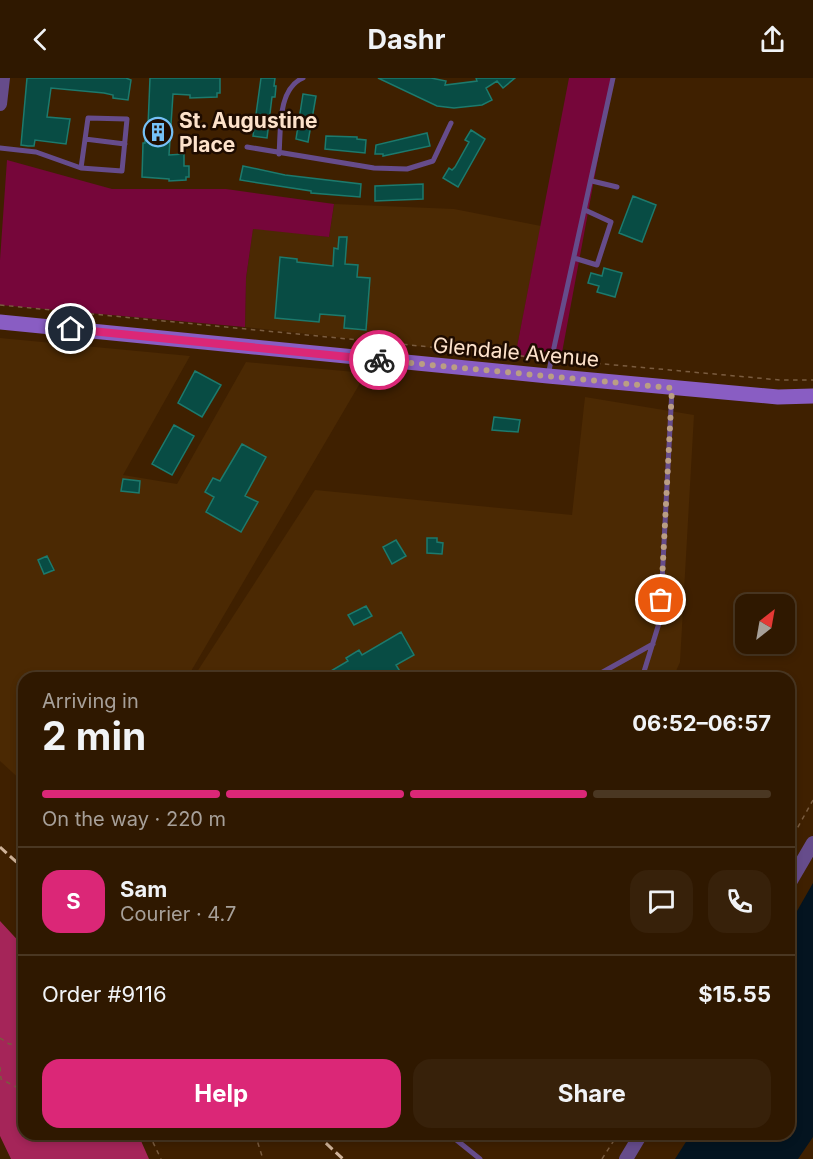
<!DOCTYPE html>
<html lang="en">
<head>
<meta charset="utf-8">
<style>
	:root { --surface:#2f1800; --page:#37210a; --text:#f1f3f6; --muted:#a7a099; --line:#4a3722; --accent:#db2777 }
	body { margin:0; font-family:Inter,sans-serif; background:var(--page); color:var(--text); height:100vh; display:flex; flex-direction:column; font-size:22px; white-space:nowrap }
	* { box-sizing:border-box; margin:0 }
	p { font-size:20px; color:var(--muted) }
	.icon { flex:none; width:33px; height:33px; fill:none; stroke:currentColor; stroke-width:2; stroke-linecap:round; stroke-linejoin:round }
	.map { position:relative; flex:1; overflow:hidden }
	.side { position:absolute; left:18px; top:594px; width:777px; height:468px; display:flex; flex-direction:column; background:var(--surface); border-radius:18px; box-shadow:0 3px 9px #0003,0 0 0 2px var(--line) }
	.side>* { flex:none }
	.needle { width:39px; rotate:31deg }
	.buttons { position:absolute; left:735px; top:516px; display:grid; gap:12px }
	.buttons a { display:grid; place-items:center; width:60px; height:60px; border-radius:12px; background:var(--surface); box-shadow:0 3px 9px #0003,0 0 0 2px var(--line); font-size:30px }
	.pin { position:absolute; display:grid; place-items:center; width:51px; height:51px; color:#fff; margin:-26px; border:3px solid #fff; border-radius:50%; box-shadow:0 2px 6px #0007 }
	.courier { position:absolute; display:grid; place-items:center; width:60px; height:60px; margin:-30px; border:4px solid #db2777; border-radius:50%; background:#fff; color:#222; box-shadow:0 2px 8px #0007 }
	.summary em { font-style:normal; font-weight:700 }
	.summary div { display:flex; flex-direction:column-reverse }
	.summary { display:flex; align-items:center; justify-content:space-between; height:102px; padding:0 24px }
	h1 { font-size:39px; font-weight:700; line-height:45px }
	.bar { display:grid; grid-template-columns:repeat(4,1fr); gap:9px 6px; align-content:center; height:72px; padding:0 24px }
	.bar i { height:8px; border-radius:4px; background:var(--line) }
	.bar .on { background:var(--accent) }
	.bar p { grid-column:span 4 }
	.line { display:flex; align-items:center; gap:15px; padding:0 24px; border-top:2px solid var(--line) }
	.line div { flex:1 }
	.round { display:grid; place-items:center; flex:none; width:63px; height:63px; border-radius:18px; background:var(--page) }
	.cta { display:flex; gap:12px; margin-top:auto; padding:12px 24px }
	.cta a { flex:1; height:69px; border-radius:18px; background:var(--accent); color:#fff; font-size:24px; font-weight:700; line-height:69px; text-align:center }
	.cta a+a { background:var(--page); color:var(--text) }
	header { display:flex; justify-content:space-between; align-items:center; height:78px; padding:0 24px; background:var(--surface); font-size:27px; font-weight:700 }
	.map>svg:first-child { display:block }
</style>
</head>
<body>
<header><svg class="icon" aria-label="back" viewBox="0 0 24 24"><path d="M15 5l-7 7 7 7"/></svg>Dashr<svg class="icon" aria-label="share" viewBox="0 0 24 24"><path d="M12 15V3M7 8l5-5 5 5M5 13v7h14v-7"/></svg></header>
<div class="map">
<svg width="813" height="1081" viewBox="0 0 813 1081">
	<rect width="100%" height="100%" fill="#3f2000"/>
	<path fill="#4b2903" d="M 334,126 L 454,131 L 541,148 L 515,279 L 245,249 L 246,200 L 253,150 L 329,159 Z
		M 0,260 L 190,278 L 123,397 L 177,406 L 246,284 L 366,295 L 187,600 L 24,600 L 24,705 L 0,683 Z
		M 585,319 L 694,337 L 680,584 L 673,600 L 193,600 L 315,412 L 572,437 Z"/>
	<path fill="#76063a" d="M 569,0 L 613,0 L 561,280 L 515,279 Z
		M 7,82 L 112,111 L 226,111 L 334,126 L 329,159 L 253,151 L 246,200 L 245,249 L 0,227 L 0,182 Z"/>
	<path fill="#a52559" d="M 0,843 L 24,869 L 24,1056 L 138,1056 L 149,1081 L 11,1081 L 0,1058 Z"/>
	<path fill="#041420" d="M 813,805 L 813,1059 L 798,1081 L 675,1081 L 691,1056 L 789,1056 L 789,847 Z"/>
	<path fill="#084c44" stroke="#1c7a6d" stroke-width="1.5" d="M 27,0 L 126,0 L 131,2 L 128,22 L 113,20 L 113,17 L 104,15 L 51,10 L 47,39 L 70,41 L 66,66 L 35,62 L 34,68 L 28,68 L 21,67 Z
		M 150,0 L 220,0 L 220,15 L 217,15 L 217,19 L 190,20 L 190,17 L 173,16 L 169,77 L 184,76 L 184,88 L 189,88 L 189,99 L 186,99 L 186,102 L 169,103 L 169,101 L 142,99 L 143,65 L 145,65 L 145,48 L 148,48 Z
		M 261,0 L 275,0 L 274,8 L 276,8 L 275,19 L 272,19 L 267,60 L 253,58 Z
		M 378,0 L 431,0 L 446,3 L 445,7 L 477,3 L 476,0 L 515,0 L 503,10 L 497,3 L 486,10 L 492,22 L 482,27 L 454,30 L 437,28 Z
		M 303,16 L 316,18 L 308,64 L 296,61 Z
		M 471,52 L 485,61 L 458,109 L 443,100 L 449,90 L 452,92 L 455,89 L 469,64 L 465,62 Z
		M 427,55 L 430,68 L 383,78 L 383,76 L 375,76 L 376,67 Z
		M 326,58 L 357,59 L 357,61 L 366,62 L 365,75 L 325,71 Z
		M 243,88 L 285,97 L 361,106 L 360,119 L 311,115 L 311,113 L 240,102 Z
		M 423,106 L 423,121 L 375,123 L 375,108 Z
		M 633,118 L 656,127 L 642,164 L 619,155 Z
		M 339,159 L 347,159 L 345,186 L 358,187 L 357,199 L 370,200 L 366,252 L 344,250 L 345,238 L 320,236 L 319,244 L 275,240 L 280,179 L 297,181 L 297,184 L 333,188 L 334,170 L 338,171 Z
		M 604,190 L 622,195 L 615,219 L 597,214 L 599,208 L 588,205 L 591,195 L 602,198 Z
		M 195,293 L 221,307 L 202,339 L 178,325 Z
		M 494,339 L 520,342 L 518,354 L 492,352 Z
		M 174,347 L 194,358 L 172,397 L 152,386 Z
		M 242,366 L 266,379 L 245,418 L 258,424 L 241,454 L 206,434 L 214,419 L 205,414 L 213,400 L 220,403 Z
		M 123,401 L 140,403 L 139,415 L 121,413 Z
		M 427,460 L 437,460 L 437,464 L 443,465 L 442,476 L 427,475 Z
		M 396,462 L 406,478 L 392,486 L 383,469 Z
		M 47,478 L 54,492 L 44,496 L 38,482 Z
		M 366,528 L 372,538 L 354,547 L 348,537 Z
		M 401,554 L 414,577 L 396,587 L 404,600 L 319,600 L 348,583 L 346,580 L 359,572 L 362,577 Z"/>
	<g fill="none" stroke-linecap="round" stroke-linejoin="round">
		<path stroke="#7a5c3f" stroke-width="1.5" stroke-dasharray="4.5 4.5" stroke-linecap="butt" d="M 0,227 L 543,280
			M 560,282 L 780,302 L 813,302
			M 789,765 L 813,722
			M 0,960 L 9,966 L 24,966
			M 0,989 L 1,1001 L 24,1013
			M 149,1056 L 161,1081
			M 255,1056 L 263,1081
			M 602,1081 L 618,1056"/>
		<path stroke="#664c8b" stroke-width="5" d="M 85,61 L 125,66
			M 247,69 L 374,90 L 407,91 L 433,83 L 451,45
			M 0,70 L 36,74 L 81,90 L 122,93 L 127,41 L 88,40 L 81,90
			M 279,76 C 281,53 277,11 303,0
			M 592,103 L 617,109
			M 574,180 L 597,187 L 611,144 L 585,132
			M 548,297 L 613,0
			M 592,600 L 653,566
			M 642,600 L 660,542 L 672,311
			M 449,1056 L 480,1081"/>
		<path stroke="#664c8b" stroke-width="14" d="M 0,26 L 3,0
			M 789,806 L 813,765
			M 626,1081 L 641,1056"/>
		<path stroke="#895dc3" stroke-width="15" d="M 0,244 L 548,298 L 778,319 L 813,318"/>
		<path stroke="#ceb298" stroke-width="3" stroke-dasharray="9 4.5" stroke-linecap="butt" d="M 0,769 L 24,791
			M 316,1056 L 343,1081"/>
	</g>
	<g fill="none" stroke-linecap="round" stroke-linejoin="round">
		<path stroke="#ba9e84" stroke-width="6" stroke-dasharray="0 10.8" d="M 379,282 L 672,310 L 661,522"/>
		<path stroke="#db2777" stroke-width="8" d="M 71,251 L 379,282"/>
	</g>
	<defs>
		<g id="building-ring" transform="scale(1.5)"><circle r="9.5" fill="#1f0c00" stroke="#75c0f6" stroke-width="1.5"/><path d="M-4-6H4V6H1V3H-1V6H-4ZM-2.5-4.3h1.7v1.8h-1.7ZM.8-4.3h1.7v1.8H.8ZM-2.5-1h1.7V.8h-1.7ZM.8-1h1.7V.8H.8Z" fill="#75c0f6"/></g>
	</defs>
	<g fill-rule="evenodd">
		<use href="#building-ring" x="158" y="54"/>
	</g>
	<g text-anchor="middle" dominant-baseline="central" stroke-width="5" stroke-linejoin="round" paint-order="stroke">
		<g font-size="21" font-weight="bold" fill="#fde2cb" stroke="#1f0c00" text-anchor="start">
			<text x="179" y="42">St. Augustine<tspan x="179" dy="24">Place</tspan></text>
		</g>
		<g font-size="21" fill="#fde2cb" stroke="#1f0c00">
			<text transform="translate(516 274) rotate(5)">Glendale Avenue</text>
		</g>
	</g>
</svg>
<div class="buttons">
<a><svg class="needle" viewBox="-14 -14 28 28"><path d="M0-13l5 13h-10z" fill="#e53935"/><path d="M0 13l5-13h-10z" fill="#a7a099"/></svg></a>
</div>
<div class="pin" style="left:661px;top:522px;background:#ea580c"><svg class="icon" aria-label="bag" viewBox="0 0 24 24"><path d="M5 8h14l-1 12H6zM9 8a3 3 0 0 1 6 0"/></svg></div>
<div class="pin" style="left:71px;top:251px;background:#1f2937"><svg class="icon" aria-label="home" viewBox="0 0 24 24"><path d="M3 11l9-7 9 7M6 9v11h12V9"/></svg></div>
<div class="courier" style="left:379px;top:282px"><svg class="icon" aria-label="bike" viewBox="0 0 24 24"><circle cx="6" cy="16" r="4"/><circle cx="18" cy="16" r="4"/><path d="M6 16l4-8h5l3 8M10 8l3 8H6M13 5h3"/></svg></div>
<section class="side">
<div class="summary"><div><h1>2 min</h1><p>Arriving in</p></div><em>06:52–06:57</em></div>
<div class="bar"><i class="on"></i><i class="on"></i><i class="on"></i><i></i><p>On the way · 220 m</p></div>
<div class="line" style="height:108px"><b class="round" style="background:var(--accent);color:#fff">S</b><div><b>Sam</b><p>Courier · 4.7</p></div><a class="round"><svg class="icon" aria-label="chat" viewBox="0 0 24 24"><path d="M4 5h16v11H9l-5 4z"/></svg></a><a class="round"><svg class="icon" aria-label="phone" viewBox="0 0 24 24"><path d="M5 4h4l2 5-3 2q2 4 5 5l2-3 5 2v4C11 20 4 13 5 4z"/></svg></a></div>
<div class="line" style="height:78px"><div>Order #9116</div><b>$15.55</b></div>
<div class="cta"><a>Help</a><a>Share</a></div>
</section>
</div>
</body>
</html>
